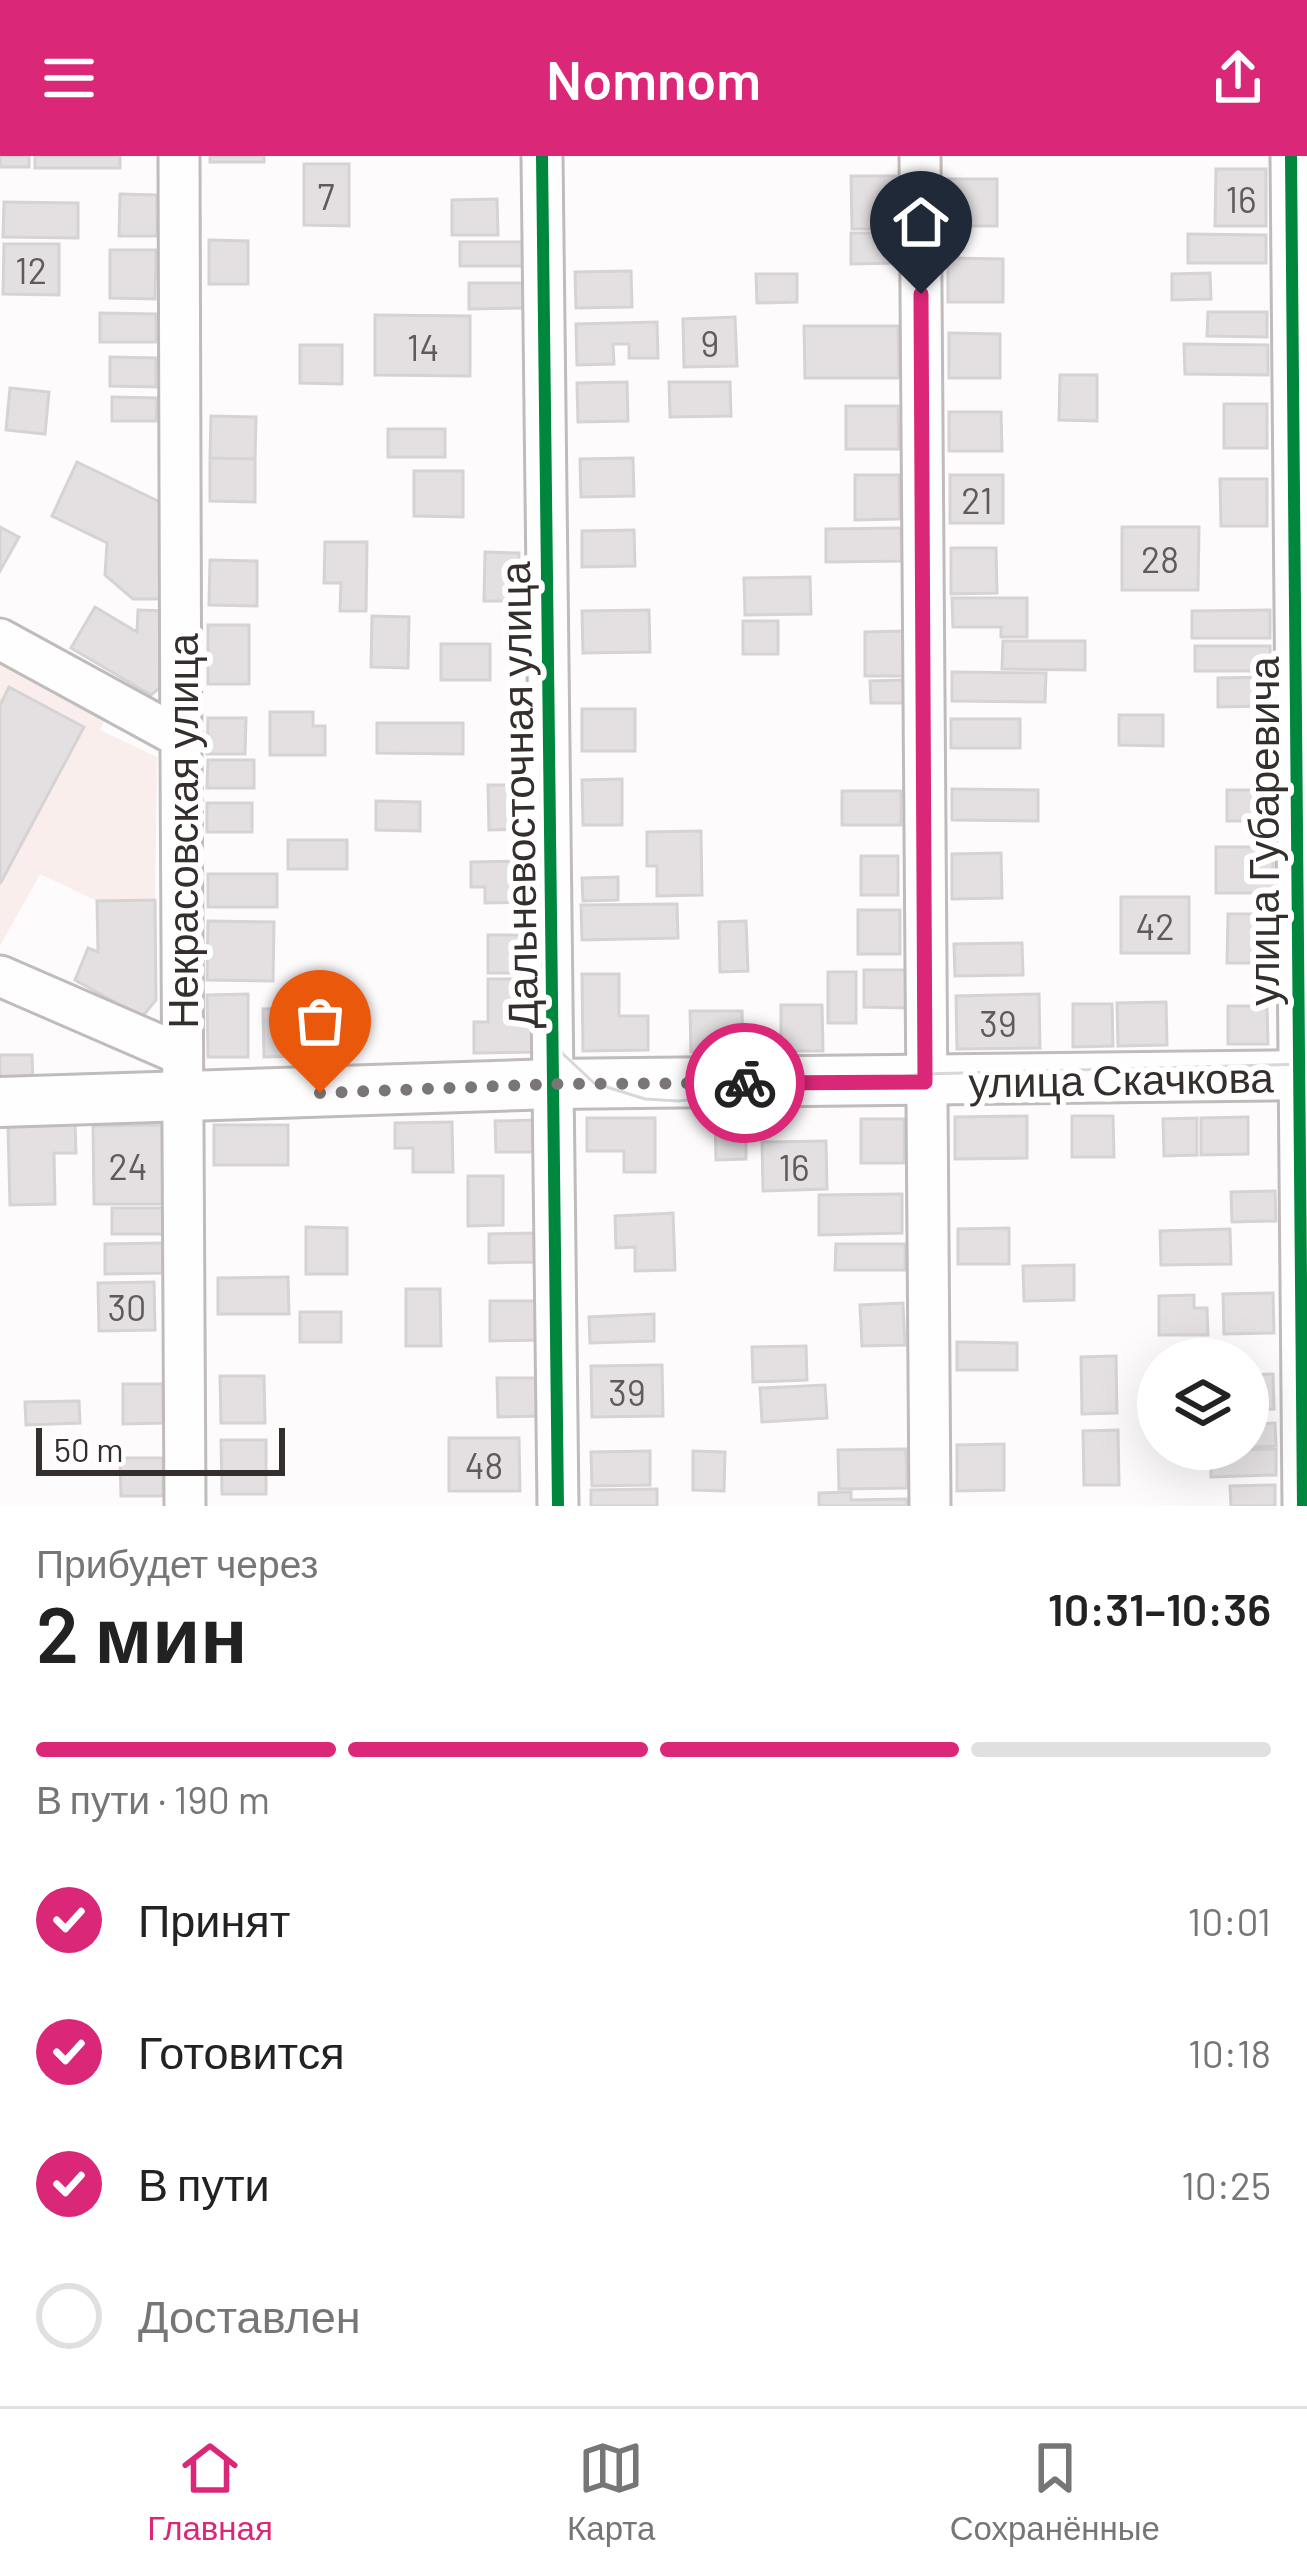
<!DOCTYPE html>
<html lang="ru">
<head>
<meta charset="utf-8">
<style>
	:root { --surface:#fff; --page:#f2f2f2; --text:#222; --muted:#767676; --line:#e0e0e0; --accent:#db2777 }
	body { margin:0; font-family:Barlow,sans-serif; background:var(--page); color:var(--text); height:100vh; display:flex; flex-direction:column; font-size:45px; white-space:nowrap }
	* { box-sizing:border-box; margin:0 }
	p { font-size:39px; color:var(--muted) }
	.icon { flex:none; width:66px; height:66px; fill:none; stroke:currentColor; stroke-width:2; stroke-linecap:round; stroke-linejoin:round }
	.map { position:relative; height:1350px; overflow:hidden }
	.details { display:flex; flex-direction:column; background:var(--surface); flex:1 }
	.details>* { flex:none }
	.buttons { position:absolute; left:1137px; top:1182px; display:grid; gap:24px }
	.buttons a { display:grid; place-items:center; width:132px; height:132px; border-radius:50%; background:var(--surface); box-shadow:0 12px 48px #0002; font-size:60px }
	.scale { position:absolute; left:36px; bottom:30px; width:249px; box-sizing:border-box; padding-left:12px; border:6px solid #342e2d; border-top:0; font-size:33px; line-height:42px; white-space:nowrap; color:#342e2d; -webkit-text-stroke:9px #fff; paint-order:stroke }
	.pin { position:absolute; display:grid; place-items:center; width:102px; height:102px; color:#fff; margin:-123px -51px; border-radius:50% 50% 50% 0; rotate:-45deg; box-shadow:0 0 12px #0007 }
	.pin .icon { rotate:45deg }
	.courier { position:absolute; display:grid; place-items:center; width:120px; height:120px; margin:-60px; border:9px solid #db2777; border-radius:50%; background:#fff; color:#222; box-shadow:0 3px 15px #0007 }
	.overview em { font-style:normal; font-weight:600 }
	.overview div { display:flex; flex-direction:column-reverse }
	.overview { display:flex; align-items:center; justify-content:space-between; height:204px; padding:0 36px }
	h1 { font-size:78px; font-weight:600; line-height:90px }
	.bar { display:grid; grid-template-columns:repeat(4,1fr); gap:18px 12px; align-content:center; height:144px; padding:0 36px }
	.bar i { height:15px; border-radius:9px; background:var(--line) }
	.bar .active { background:var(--accent) }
	.bar p { grid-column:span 4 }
	ol { padding:0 36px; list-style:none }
	li { display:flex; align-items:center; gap:36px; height:132px }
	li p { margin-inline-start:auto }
	li .icon { padding:12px; border-radius:50%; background:var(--accent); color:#fff; stroke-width:4 }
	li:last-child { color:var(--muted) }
	li i { width:66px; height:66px; border:6px solid var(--line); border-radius:50% }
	header { display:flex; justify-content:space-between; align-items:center; height:156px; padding:0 36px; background:var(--accent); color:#fff; font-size:54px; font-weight:600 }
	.tabs { display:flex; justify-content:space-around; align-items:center; height:168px; border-top:3px solid var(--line); background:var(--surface); font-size:33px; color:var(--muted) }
	.tabs a { display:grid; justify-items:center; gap:6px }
	.tabs .active { color:var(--accent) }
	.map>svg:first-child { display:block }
</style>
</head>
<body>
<header><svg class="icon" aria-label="menu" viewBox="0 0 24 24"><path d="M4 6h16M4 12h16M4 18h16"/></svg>Nomnom<svg class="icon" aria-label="share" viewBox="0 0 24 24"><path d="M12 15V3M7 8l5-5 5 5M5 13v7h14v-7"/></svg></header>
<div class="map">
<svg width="1307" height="1350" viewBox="0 0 1307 1350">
	<rect width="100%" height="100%" fill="#fdfbfb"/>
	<path fill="#faeeed" d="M 0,506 L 105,563 L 100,574 L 157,601 L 155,744 L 97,745 L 40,718 L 0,790 Z"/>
	<path fill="#e4e0e1" stroke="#d6d3d4" stroke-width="3" d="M 0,0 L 29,0 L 29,11 L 0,11 Z
		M 35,0 L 120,0 L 120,12 L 35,12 Z
		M 210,0 L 264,0 L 264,6 L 210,6 Z
		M 304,8 L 349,8 L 349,70 L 304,69 Z
		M 1216,13 L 1266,13 L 1266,70 L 1215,70 Z
		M 851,20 L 896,20 L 897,73 L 852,73 Z
		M 947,23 L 997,23 L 997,70 L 947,70 Z
		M 120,38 L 157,39 L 157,80 L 119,80 Z
		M 497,43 L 498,79 L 452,79 L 452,44 Z
		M 4,46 L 78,47 L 78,82 L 3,81 Z
		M 851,77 L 897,77 L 898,107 L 851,108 Z
		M 1188,78 L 1266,79 L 1266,107 L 1188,107 Z
		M 209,84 L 248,85 L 248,128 L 209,128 Z
		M 460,86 L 526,86 L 526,110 L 460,110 Z
		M 4,88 L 59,88 L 59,139 L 3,138 Z
		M 110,94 L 156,94 L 155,143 L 110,142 Z
		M 948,102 L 1003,103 L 1003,146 L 948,146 Z
		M 631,115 L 632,151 L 576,152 L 575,116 Z
		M 1210,117 L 1211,143 L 1172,144 L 1172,118 Z
		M 756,118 L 797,118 L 797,146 L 757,147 Z
		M 469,127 L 526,127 L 526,152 L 469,153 Z
		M 1208,156 L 1267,156 L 1267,181 L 1207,180 Z
		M 100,157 L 156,158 L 156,186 L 100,186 Z
		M 375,159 L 470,160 L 470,220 L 375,219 Z
		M 735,161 L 737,210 L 684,211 L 683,163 Z
		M 657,166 L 658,202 L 629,202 L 629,188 L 613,188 L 614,208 L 577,209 L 576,168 Z
		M 804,170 L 898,170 L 899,222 L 805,222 Z
		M 949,177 L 1000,178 L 1000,222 L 949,222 Z
		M 1184,188 L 1268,189 L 1268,219 L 1185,218 Z
		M 300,189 L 342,189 L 342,228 L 300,227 Z
		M 110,201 L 156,202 L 156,231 L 110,230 Z
		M 1060,219 L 1097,219 L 1097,265 L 1059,264 Z
		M 627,226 L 628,265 L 578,266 L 577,227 Z
		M 669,226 L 730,226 L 731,260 L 670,261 Z
		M 10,232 L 49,236 L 45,278 L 6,274 Z
		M 112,241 L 157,242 L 156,265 L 112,265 Z
		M 1224,248 L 1267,248 L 1267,292 L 1224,292 Z
		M 846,250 L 898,250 L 899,293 L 846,293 Z
		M 949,256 L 1001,256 L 1002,295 L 949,295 Z
		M 211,260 L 256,261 L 255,303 L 210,302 Z
		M 388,273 L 445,273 L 445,301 L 388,301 Z
		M 210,302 L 255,303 L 255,346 L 210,345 Z
		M 633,302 L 634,340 L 581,341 L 580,303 Z
		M 77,306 L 164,348 L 164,443 L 133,443 L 105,419 L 107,387 L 52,360 Z
		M 414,315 L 463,315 L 463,361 L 414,360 Z
		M 855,319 L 899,319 L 900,363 L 855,364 Z
		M 950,319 L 1003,319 L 1003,367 L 950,367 Z
		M 1220,323 L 1267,323 L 1267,370 L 1221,370 Z
		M 0,371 L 19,381 L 0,415 Z
		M 1122,371 L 1199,371 L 1198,434 L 1122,434 Z
		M 901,372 L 902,405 L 826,406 L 826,373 Z
		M 634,374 L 635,410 L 582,411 L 582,375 Z
		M 325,386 L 367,386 L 366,455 L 340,455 L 341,427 L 324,427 Z
		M 951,392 L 996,392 L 997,437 L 951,438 Z
		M 485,396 L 519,397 L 518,445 L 484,445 Z
		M 210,404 L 257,405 L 257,450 L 209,449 Z
		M 810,421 L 811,458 L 745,459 L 744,422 Z
		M 952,442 L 1027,442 L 1027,481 L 1001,481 L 1001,471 L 953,471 Z
		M 95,451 L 137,476 L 138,454 L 166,455 L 165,528 L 151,539 L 71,492 Z
		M 649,454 L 650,496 L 583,497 L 582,455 Z
		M 1270,454 L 1270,482 L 1192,482 L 1192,455 Z
		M 372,460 L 409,461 L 408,512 L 371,511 Z
		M 743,465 L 778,465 L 778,498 L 743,498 Z
		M 208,469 L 249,469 L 249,528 L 208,528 Z
		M 905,475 L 905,520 L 865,520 L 865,476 Z
		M 1003,485 L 1085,485 L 1085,514 L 1002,513 Z
		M 441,488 L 490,488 L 490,524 L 441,524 Z
		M 1195,490 L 1270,490 L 1271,515 L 1195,515 Z
		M 952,516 L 1046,517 L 1045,546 L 952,545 Z
		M 1271,521 L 1271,550 L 1218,551 L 1218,522 Z
		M 905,524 L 906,547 L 871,547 L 870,525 Z
		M 9,531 L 84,571 L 0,728 L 0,549 Z
		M 582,553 L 635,553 L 635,595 L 582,595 Z
		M 270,556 L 313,556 L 313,570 L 325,570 L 325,599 L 270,599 Z
		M 1119,559 L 1163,559 L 1163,590 L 1119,589 Z
		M 208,562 L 246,562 L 245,598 L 207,598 Z
		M 951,563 L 1020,563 L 1020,592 L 951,592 Z
		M 377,567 L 463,567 L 463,598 L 377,597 Z
		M 208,604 L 254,604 L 254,632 L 207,632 Z
		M 622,623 L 622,669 L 583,669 L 582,624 Z
		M 488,629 L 527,629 L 528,673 L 489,674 Z
		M 952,633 L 1038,634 L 1038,665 L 952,664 Z
		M 1227,634 L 1271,634 L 1271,665 L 1227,665 Z
		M 842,635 L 901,635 L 901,669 L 842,669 Z
		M 376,645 L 420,646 L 420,675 L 376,674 Z
		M 207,647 L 252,647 L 252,676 L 207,676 Z
		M 701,675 L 702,739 L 657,740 L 657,710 L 647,710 L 647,676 Z
		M 288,684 L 347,684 L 347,713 L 288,713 Z
		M 1216,691 L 1273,691 L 1273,737 L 1216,737 Z
		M 1001,697 L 1002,742 L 952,743 L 952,698 Z
		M 861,700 L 898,700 L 898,739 L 861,739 Z
		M 530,705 L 531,746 L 485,747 L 485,731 L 471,731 L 471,706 Z
		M 208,718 L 277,718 L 277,751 L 208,751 Z
		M 618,721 L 618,744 L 583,745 L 582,722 Z
		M 1121,741 L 1189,741 L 1189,797 L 1121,797 Z
		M 155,744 L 156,844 L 142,861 L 75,824 L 88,792 L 98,796 L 97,745 Z
		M 677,748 L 678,782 L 582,784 L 581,749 Z
		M 858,754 L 900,754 L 900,798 L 858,798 Z
		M 1228,758 L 1257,758 L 1257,776 L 1274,776 L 1274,807 L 1227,807 Z
		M 208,765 L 274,766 L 273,825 L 207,824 Z
		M 746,765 L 748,815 L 720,816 L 719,766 Z
		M 488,779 L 533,779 L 533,817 L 488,817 Z
		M 1022,787 L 1023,819 L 955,820 L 954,788 Z
		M 864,814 L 908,814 L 908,852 L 864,851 Z
		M 828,816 L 856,816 L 856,867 L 828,867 Z
		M 582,818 L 619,818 L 619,860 L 648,860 L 648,894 L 583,895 Z
		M 488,823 L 533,823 L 534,896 L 474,897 L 474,866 L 488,866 Z
		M 248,838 L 248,901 L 208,901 L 207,839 Z
		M 1039,838 L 1040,892 L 957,893 L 956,840 Z
		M 1166,846 L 1167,889 L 1118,890 L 1117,847 Z
		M 1073,848 L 1112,848 L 1113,890 L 1073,891 Z
		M 781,849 L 822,849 L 823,895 L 781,895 Z
		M 1228,850 L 1267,850 L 1268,888 L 1228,888 Z
		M 301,852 L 302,900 L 264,901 L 263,853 Z
		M 690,855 L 742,855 L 743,896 L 691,896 Z
		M 0,899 L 32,899 L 33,927 L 0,927 Z
		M 1027,960 L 1027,1002 L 955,1003 L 955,961 Z
		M 1072,960 L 1113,960 L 1114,1001 L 1072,1001 Z
		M 1248,961 L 1248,998 L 1201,999 L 1201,962 Z
		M 587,962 L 655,962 L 655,1016 L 624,1016 L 624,995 L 587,995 Z
		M 746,962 L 746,1003 L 716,1004 L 715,963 Z
		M 1197,962 L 1197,999 L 1164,1000 L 1163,963 Z
		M 861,963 L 904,963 L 904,1007 L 861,1007 Z
		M 538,964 L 538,996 L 496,996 L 495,965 Z
		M 452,966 L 453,1016 L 413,1016 L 413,992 L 395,992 L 395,967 Z
		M 75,968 L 76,997 L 54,997 L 55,1048 L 10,1049 L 8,970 Z
		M 162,969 L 163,1048 L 94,1048 L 93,970 Z
		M 214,969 L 288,969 L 288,1009 L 214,1009 Z
		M 826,985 L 827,1033 L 763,1035 L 762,986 Z
		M 468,1020 L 503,1020 L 503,1069 L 468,1070 Z
		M 1275,1035 L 1276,1065 L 1232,1066 L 1231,1036 Z
		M 902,1038 L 902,1077 L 819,1079 L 819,1039 Z
		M 112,1052 L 163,1052 L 163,1078 L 112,1078 Z
		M 673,1057 L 675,1114 L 635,1115 L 635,1091 L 616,1092 L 615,1060 Z
		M 306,1071 L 347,1072 L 347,1118 L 306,1118 Z
		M 1009,1072 L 1009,1108 L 958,1108 L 958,1073 Z
		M 1230,1073 L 1231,1108 L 1161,1109 L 1160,1075 Z
		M 537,1077 L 538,1106 L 489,1107 L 489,1078 Z
		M 163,1087 L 163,1117 L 105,1118 L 105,1088 Z
		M 836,1088 L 905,1088 L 905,1114 L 835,1114 Z
		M 1074,1109 L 1074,1144 L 1024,1145 L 1023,1110 Z
		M 288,1121 L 289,1158 L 218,1158 L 218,1122 Z
		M 154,1126 L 155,1174 L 99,1175 L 98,1127 Z
		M 406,1133 L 440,1133 L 441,1190 L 406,1190 Z
		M 1273,1137 L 1274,1177 L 1224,1178 L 1223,1138 Z
		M 1194,1139 L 1194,1152 L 1207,1152 L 1208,1179 L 1159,1179 L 1159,1140 Z
		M 490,1145 L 539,1145 L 540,1184 L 490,1185 Z
		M 903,1147 L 905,1189 L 862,1190 L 860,1149 Z
		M 300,1156 L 341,1156 L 341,1186 L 300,1186 Z
		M 654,1158 L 654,1185 L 590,1187 L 589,1161 Z
		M 957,1186 L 1017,1187 L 1017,1214 L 957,1214 Z
		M 806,1190 L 807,1224 L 753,1226 L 752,1191 Z
		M 1116,1200 L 1117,1257 L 1082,1258 L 1081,1201 Z
		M 662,1209 L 663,1260 L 592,1261 L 591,1210 Z
		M 1273,1218 L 1274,1253 L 1248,1254 L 1248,1219 Z
		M 220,1220 L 264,1220 L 265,1267 L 221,1267 Z
		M 497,1222 L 541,1222 L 542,1260 L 498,1261 Z
		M 123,1228 L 163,1228 L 163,1267 L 123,1268 Z
		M 825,1229 L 827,1262 L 762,1266 L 760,1232 Z
		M 79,1245 L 80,1267 L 26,1269 L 25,1246 Z
		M 1248,1257 L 1253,1257 L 1253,1268 L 1275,1267 L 1276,1290 L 1248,1291 Z
		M 1118,1274 L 1119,1329 L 1084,1329 L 1083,1275 Z
		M 449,1282 L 519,1282 L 520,1335 L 449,1335 Z
		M 221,1284 L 266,1284 L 266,1338 L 222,1338 Z
		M 1004,1288 L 1004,1334 L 957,1335 L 957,1289 Z
		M 906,1293 L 907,1332 L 839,1333 L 838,1294 Z
		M 1276,1293 L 1276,1319 L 1211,1321 L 1211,1295 Z
		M 650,1295 L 650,1329 L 592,1330 L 591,1296 Z
		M 693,1295 L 725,1296 L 724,1335 L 693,1334 Z
		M 120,1302 L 163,1302 L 163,1340 L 121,1340 Z
		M 1275,1329 L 1275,1350 L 1231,1350 L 1230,1330 Z
		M 657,1333 L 657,1350 L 591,1350 L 591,1334 Z
		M 851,1336 L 851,1344 L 907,1343 L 907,1350 L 819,1350 L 819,1337 Z"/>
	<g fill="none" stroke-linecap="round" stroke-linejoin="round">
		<g stroke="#c0bcbc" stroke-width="45">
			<path id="minor" d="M 179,0 C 182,450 179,900 185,1350
				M 542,0 L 558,1350
				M 920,0 L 930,1350
				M 1291,0 L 1303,1350
				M 0,483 L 183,583
				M 0,820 L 180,898"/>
		</g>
		<g stroke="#c0bcbc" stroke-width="54">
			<path id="tertiary" d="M 0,946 L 553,928 L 1307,919"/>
		</g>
		<use href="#minor" stroke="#fffefe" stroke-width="39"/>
		<use href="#tertiary" stroke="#fffefe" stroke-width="48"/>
		<path stroke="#d8d8d8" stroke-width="3" d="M 535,0 L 543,846 L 562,897 L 594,927 L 645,943 L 678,945 L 925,918 L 1307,908"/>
		<g stroke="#fff" stroke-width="20">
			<path id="cycleway" d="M 542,0 L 558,1350
				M 1291,0 L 1303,1350"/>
		</g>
		<use href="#cycleway" stroke="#00873e" stroke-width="12"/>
	</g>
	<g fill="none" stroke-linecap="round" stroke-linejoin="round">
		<path stroke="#7a7675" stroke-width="12" stroke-dasharray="0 21.6" d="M 320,937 L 553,928 L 745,927"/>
		<path stroke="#db2777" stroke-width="15" d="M 745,927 L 925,926 L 921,138"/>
	</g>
	<g text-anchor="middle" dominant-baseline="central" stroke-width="12" stroke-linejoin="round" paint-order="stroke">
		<g font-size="36" fill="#605a5a">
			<text x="326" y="39">7</text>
			<text x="1241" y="42">16</text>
			<text x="31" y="113">12</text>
			<text x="710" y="186">9</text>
			<text x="423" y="190">14</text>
			<text x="977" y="343">21</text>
			<text x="1160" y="402">28</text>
			<text x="1155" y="769">42</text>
			<text x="998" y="866">39</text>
			<text x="128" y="1009">24</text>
			<text x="794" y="1010">16</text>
			<text x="127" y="1150">30</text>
			<text x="627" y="1235">39</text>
			<text x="484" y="1308">48</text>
		</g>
		<g font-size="42" fill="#342e2d" stroke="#fff">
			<text transform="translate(517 639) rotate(-91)">Дальневосточная улица</text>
			<text transform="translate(181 675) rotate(-90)">Некрасовская улица</text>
			<text transform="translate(1262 675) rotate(-90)">улица Губаревича</text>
			<text transform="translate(1121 922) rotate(-1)">улица Скачкова</text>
		</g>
	</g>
</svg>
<div class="buttons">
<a><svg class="icon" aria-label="layers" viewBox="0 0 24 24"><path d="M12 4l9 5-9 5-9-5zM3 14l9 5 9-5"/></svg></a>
</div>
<div class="scale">50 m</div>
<div class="pin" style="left:320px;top:937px;background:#ea580c"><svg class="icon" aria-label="bag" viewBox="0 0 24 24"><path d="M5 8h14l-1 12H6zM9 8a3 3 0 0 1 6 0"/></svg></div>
<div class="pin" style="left:921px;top:138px;background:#1f2937"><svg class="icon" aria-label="home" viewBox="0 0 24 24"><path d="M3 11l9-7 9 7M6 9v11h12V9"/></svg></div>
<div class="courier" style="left:745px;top:927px"><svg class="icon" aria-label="bike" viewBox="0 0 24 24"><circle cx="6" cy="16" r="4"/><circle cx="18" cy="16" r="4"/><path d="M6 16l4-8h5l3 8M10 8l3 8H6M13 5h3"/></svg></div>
</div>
<section class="details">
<div class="overview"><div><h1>2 мин</h1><p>Прибудет через</p></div><em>10:31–10:36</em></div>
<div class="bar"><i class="active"></i><i class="active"></i><i class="active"></i><i></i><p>В пути · 190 m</p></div>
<ol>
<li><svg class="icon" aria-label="check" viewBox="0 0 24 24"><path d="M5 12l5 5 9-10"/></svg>Принят<p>10:01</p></li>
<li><svg class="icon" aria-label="check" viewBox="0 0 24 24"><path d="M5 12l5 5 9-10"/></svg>Готовится<p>10:18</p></li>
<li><svg class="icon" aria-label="check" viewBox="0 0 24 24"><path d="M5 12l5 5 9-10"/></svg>В пути<p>10:25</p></li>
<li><i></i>Доставлен</li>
</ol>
</section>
<nav class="tabs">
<a class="active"><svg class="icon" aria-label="home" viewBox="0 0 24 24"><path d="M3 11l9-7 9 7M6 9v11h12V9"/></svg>Главная</a>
<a><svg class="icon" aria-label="map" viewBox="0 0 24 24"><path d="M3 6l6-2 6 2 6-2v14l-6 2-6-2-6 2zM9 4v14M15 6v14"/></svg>Карта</a>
<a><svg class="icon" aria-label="saved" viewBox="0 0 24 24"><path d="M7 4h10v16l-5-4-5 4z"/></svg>Сохранённые</a>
</nav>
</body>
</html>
